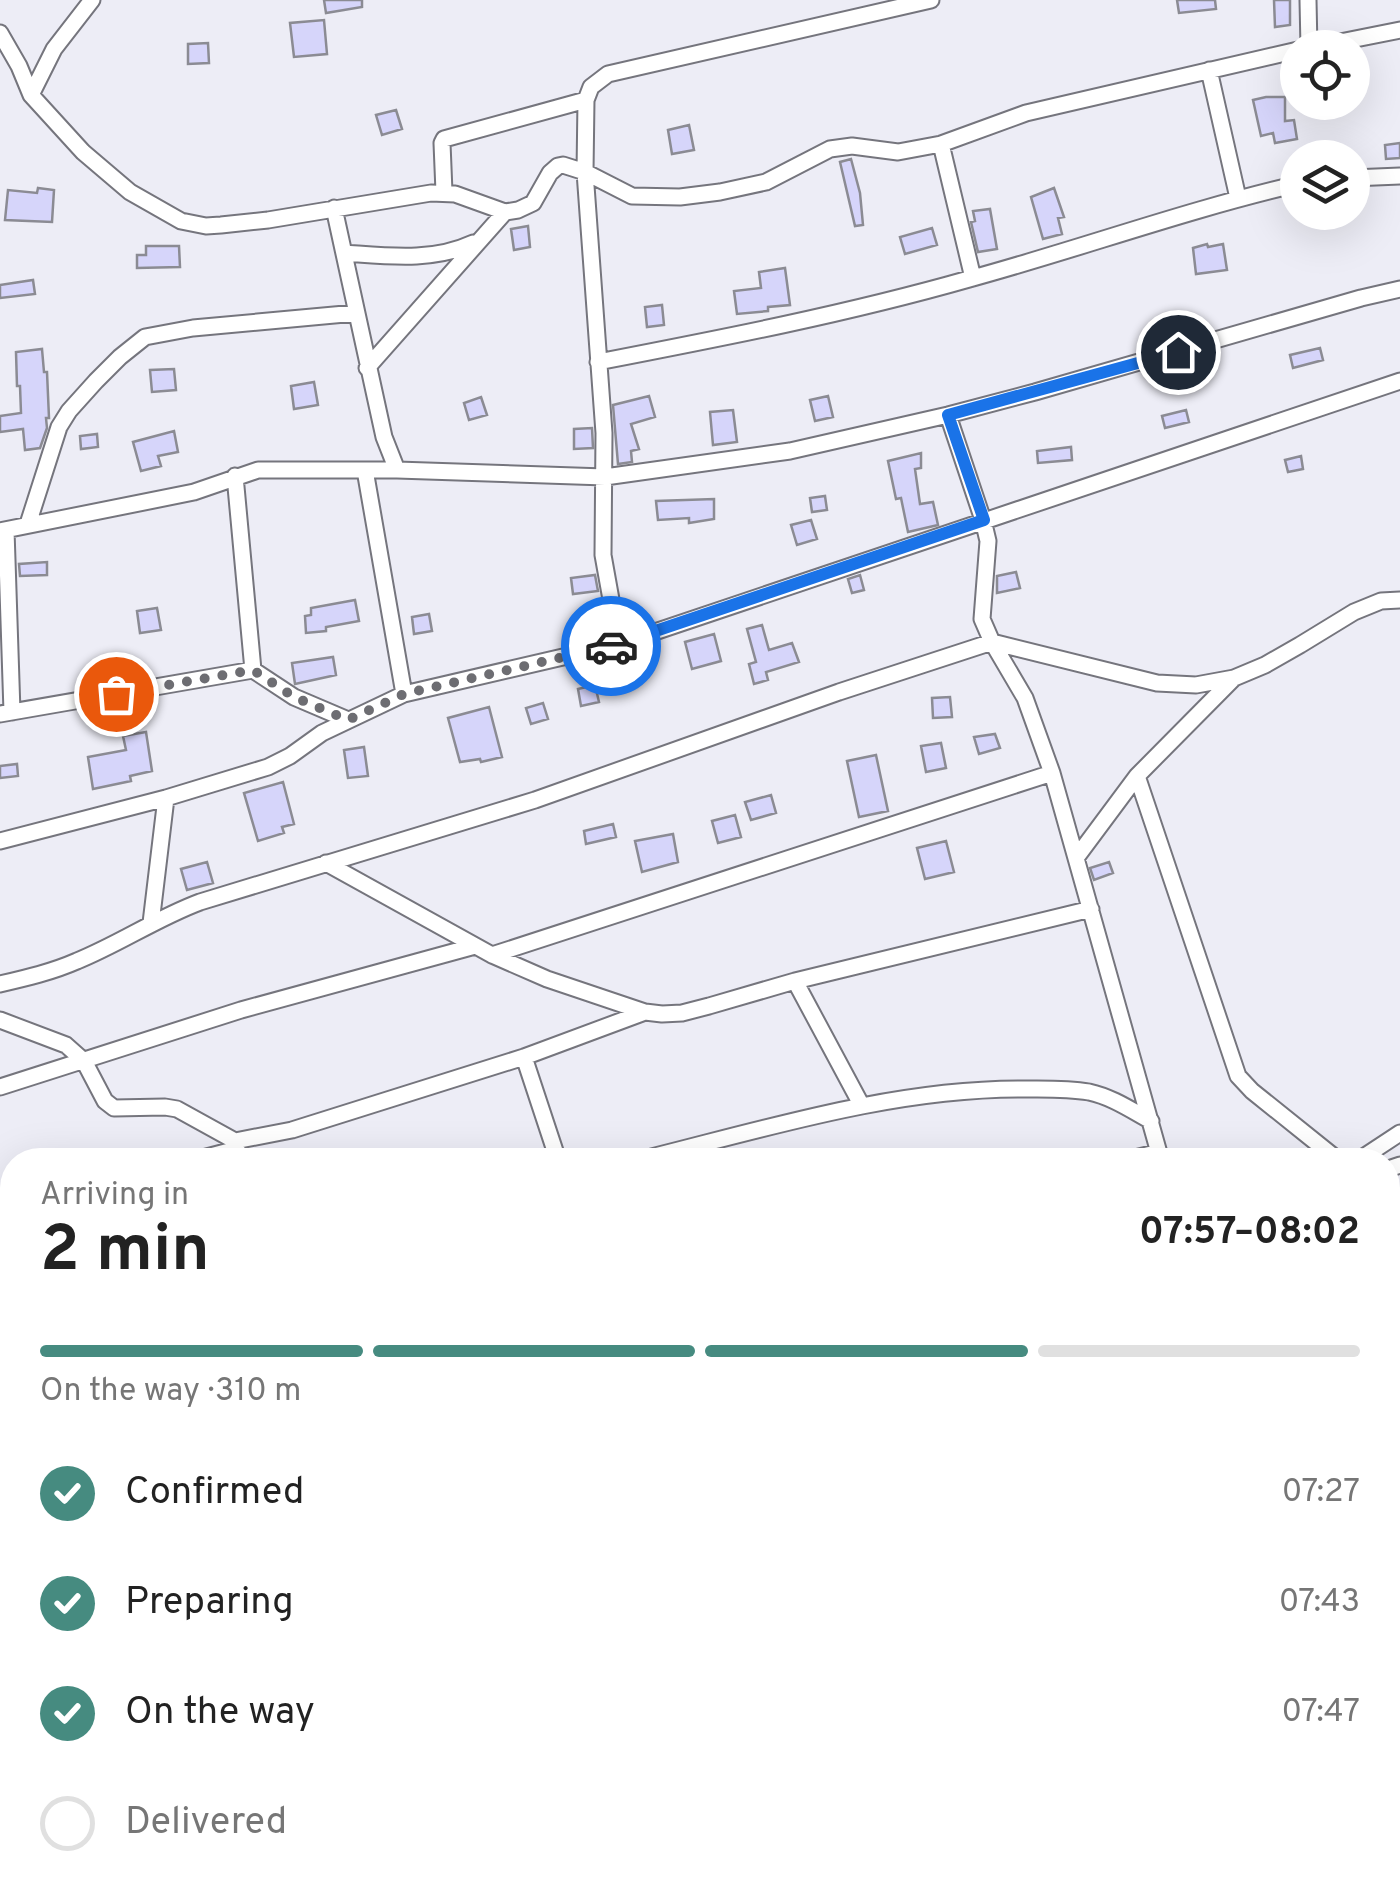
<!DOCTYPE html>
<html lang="en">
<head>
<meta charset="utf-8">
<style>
	:root { --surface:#fff; --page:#f6f6f6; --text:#222; --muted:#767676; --line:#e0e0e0; --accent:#468b80 }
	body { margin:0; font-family:Overpass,sans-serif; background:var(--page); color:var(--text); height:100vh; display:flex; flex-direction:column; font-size:38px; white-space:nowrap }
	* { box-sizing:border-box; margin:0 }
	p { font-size:32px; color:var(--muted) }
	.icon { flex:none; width:55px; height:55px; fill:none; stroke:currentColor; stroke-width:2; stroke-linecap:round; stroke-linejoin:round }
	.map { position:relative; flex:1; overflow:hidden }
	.details { position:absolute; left:0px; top:1148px; width:1400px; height:752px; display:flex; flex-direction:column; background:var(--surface); border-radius:40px 40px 0 0; box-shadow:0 10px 40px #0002 }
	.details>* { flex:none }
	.buttons { position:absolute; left:1280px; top:30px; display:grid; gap:20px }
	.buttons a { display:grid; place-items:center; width:90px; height:90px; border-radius:50%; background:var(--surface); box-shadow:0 10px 40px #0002; font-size:50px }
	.pin { position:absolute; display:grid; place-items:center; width:85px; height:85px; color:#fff; margin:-42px; border:5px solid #fff; border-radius:50%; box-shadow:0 2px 10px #0007 }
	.courier { position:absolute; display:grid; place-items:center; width:100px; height:100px; margin:-50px; border:8px solid #1a73e8; border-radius:50%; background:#fff; color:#222; box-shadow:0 2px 12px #0007 }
	.headline em { font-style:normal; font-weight:700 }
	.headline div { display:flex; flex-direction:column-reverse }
	.headline { display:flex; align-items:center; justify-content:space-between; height:170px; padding:0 40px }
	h1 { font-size:65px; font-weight:700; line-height:75px }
	.bar { display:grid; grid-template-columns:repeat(4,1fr); gap:15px 10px; align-content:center; height:120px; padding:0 40px }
	.bar i { height:12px; border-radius:8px; background:var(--line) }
	.bar .current { background:var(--accent) }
	.bar p { grid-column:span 4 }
	ol { padding:0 40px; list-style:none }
	li { display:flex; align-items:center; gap:30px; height:110px }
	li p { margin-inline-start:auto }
	li .icon { padding:10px; border-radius:50%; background:var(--accent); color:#fff; stroke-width:4 }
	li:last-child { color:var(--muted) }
	li i { width:55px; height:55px; border:5px solid var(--line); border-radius:50% }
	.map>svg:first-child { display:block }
</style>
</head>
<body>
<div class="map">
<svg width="1400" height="1898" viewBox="0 0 1400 1898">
	<rect width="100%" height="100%" fill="#ededf6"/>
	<path fill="#d6d5fa" stroke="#8b8b93" stroke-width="2.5" d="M 324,0 L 362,0 L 362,7 L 326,13 Z
		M 1177,0 L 1215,0 L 1216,9 L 1179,13 Z
		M 1274,0 L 1290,0 L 1290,25 L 1275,27 Z
		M 324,20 L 327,54 L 294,57 L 290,23 Z
		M 208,43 L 209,63 L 188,64 L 188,44 Z
		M 1266,97 L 1285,97 L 1285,121 L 1294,120 L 1297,139 L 1275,143 L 1273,133 L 1261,136 L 1253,100 Z
		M 396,110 L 402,129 L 382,135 L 376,115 Z
		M 689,125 L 694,150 L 672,154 L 668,130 Z
		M 1400,143 L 1400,158 L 1386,159 L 1385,145 Z
		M 851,159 L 860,193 L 863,225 L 855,226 L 840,162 Z
		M 38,188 L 54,190 L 52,222 L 5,220 L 8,190 L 37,193 Z
		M 1054,188 L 1064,217 L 1058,218 L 1062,234 L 1043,239 L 1031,197 Z
		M 990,209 L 997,249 L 978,252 L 971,222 L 975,221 L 973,211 Z
		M 528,226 L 530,247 L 514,250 L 511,229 Z
		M 932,228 L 937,245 L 905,254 L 900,237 Z
		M 1207,244 L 1208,247 L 1223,244 L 1227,270 L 1196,274 L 1193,248 Z
		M 146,246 L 179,246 L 180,267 L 137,268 L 137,255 L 146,255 Z
		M 785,268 L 790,305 L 768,307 L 768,311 L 737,314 L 734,291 L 761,288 L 759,272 Z
		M 33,280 L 35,294 L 0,298 L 0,285 Z
		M 662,305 L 664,325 L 647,327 L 645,307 Z
		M 1320,348 L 1323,360 L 1293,368 L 1290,355 Z
		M 42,349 L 44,372 L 47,372 L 49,418 L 46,418 L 47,428 L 40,448 L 25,450 L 23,429 L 0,432 L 0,416 L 21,413 L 20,386 L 17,386 L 16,352 Z
		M 174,369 L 176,390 L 152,392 L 150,370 Z
		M 314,382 L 318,405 L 294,409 L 291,386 Z
		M 649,396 L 655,417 L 631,424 L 639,449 L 631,451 L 632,462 L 618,464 L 613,405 Z
		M 828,396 L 833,417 L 815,421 L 810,400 Z
		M 481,397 L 487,415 L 469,420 L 464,403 Z
		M 733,410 L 737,442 L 713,445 L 710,412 Z
		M 1186,410 L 1189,422 L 1165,428 L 1162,416 Z
		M 592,428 L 593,448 L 574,449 L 574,429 Z
		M 174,431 L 178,452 L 158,456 L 161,466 L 141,471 L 133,442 Z
		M 97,434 L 98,447 L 81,449 L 80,436 Z
		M 1071,447 L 1072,460 L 1038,463 L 1037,451 Z
		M 921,453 L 921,468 L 915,469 L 920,504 L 933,502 L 938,525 L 908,532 L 901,498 L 896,499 L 888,461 Z
		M 1301,456 L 1303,469 L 1288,472 L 1285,460 Z
		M 825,496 L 827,510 L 812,512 L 810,498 Z
		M 714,499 L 714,519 L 689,523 L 689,518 L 658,520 L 656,501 Z
		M 811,520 L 817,539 L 797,545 L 791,525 Z
		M 47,562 L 47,575 L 20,576 L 19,564 Z
		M 1016,572 L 1020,588 L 997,593 L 997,576 Z
		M 595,575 L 598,591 L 573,594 L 571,578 Z
		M 860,575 L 864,590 L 852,593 L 848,579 Z
		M 355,600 L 359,621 L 326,627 L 326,631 L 306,633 L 305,616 L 311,615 L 311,608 Z
		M 157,608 L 161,630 L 140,633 L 137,611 Z
		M 429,614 L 432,631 L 414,634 L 412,617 Z
		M 762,625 L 769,650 L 792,643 L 799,662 L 766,672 L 768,680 L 754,684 L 749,664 L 756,662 L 747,629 Z
		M 714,634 L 721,661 L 692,669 L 685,642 Z
		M 333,657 L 336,675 L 295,684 L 292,663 Z
		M 595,685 L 599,702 L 581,706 L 578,689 Z
		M 950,697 L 952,717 L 933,718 L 932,698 Z
		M 543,703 L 548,719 L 531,724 L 526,708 Z
		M 489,707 L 502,757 L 481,762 L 480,759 L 460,762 L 448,718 Z
		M 146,732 L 152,771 L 130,776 L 131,781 L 93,789 L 88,757 L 126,750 L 123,736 Z
		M 995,734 L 1000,748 L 979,754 L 974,737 Z
		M 941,743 L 946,768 L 926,772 L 921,746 Z
		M 364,747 L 368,776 L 348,778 L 344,750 Z
		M 876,755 L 888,811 L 859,817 L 847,761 Z
		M 17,764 L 18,776 L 0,778 L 0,766 Z
		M 283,782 L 294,824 L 282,827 L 284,833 L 258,841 L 244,793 Z
		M 771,795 L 776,813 L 751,820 L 745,802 Z
		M 735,815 L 741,837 L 718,843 L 712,821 Z
		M 613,824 L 616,837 L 586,844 L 584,831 Z
		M 673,834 L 678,862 L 642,872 L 635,841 Z
		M 946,841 L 954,872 L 925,879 L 917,848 Z
		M 207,862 L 213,883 L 187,890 L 181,869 Z
		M 1109,862 L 1113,873 L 1094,880 L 1090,868 Z"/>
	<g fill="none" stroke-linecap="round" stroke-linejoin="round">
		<g stroke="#75757d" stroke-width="19">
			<path id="minor" d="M 1308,0 L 1309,48
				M 0,33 L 19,66 L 31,95 L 83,152 L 130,192 L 181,221 L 206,226 L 221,225 L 268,220 L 431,193 L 455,194 L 505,212 L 518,210 L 533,203 L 550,173 L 558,166 L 563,165 L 585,172 L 632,196 L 680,197 L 720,192 L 766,182 L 830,149 L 852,146 L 898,152 L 941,144 L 1026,113 L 1298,50
				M 1310,48 L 1400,30
				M 1209,70 L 1238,198
				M 31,95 L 54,49 L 92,0
				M 941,144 L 973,278
				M 1352,178 L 1400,176
				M 444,192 L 442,143 L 444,139 L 586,100
				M 334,208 L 384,437 L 397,470
				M 344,253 C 388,256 432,262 473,243
				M 598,362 C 722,338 846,314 969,279 C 1079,249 1186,210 1298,184
				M 367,368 L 505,212
				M 948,415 L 983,520 L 988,541 L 982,619 L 992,642 L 1025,698 L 1052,773 L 1161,1160
				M 365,470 L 404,694
				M 235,476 L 253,670
				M 28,524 L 59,427 L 69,411 L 96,381 L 120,357 L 145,337 L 193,328 L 356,313
				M 6,530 L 12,712
				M 0,531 L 194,492 L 258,470 L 397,470 L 605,477 L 790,451 L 948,415 L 1035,392 L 1361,298 L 1400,289
				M 619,644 L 603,555 L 604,433 L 585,172 L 586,100 L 591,87 L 608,74 L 931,0
				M 0,714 L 253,670 L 294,697 L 348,720
				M 1137,776 L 1238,1076 L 1252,1091 L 1338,1160
				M 0,841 L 166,798 L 268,767 L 290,756 L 322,733 L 404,694 L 619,644 L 1400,381
				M 1076,858 L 1137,776 L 1234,678
				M 326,863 L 492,955 L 547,979 L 645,1012 L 662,1014 L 682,1013 L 709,1006 L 795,981 L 1091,909
				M 151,923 L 166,798
				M 492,955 L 1052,773
				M 795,981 L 862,1106
				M 0,984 C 26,978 52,972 77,961 C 119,944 157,918 200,902 L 535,800 L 839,692 L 992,642 L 1157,683 L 1196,685 L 1234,678 L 1265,665 L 1300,645 L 1354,612 L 1381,601 L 1400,600
				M 0,1020 L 66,1045 L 84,1061 L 105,1101 L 114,1108 L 165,1107 L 177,1109 L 235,1141 L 292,1130 L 524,1057 L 645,1012
				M 524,1057 L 558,1160
				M 0,1087 L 241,1010 L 475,946
				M 195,1160 L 237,1149
				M 639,1160 C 765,1129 891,1089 1020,1089 C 1043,1089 1066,1088 1089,1092 C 1112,1097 1131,1110 1151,1121
				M 1127,1160 L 1159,1152
				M 1359,1160 L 1400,1133
				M 1388,1169 L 1400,1165
				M 1388,1198 L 1400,1207
				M 0,1211 L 12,1208
				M 0,1322 L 12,1318
				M 0,1463 L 12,1458
				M 0,1620 L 12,1615
				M 1388,1647 L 1400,1624
				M 0,1786 L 12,1823
				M 1388,1855 L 1400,1854
				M 30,1888 L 31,1898
				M 565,1888 L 588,1898
				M 1014,1888 L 1017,1898
				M 189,1898 L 190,1888
				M 305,1898 L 339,1888
				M 1124,1898 L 1192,1888"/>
		</g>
		<use href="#minor" stroke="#fff" stroke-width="15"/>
	</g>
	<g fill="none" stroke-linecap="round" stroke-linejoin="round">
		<path stroke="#6d6d72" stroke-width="10" stroke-dasharray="0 18" d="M 116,694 L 253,670 L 294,697 L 348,720 L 404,694 L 611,646"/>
		<path stroke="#1a73e8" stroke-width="12" d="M 611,646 L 984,520 L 948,415 L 1178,352"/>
	</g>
</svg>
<div class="buttons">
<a><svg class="icon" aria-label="locate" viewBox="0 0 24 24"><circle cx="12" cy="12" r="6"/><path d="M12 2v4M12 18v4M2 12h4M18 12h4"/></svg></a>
<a><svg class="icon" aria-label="layers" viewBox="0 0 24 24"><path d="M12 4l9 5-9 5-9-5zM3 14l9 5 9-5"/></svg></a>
</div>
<div class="pin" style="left:116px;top:694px;background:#ea580c"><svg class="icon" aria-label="bag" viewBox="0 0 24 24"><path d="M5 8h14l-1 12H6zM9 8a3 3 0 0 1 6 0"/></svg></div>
<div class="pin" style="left:1178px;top:352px;background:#1f2937"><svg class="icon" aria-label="home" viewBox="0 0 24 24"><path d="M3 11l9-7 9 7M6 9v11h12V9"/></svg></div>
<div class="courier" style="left:611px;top:646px"><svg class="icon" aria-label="car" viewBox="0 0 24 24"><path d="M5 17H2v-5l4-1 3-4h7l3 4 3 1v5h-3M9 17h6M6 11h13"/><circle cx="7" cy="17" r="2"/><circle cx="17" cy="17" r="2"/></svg></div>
<section class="details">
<div class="headline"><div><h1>2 min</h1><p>Arriving in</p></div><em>07:57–08:02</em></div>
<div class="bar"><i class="current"></i><i class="current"></i><i class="current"></i><i></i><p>On the way · 310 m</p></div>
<ol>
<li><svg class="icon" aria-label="check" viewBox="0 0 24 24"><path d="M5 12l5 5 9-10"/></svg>Confirmed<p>07:27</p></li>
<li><svg class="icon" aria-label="check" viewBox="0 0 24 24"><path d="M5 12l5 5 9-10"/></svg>Preparing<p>07:43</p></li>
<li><svg class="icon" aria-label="check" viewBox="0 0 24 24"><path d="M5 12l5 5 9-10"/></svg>On the way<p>07:47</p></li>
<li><i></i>Delivered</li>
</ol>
</section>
</div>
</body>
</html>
